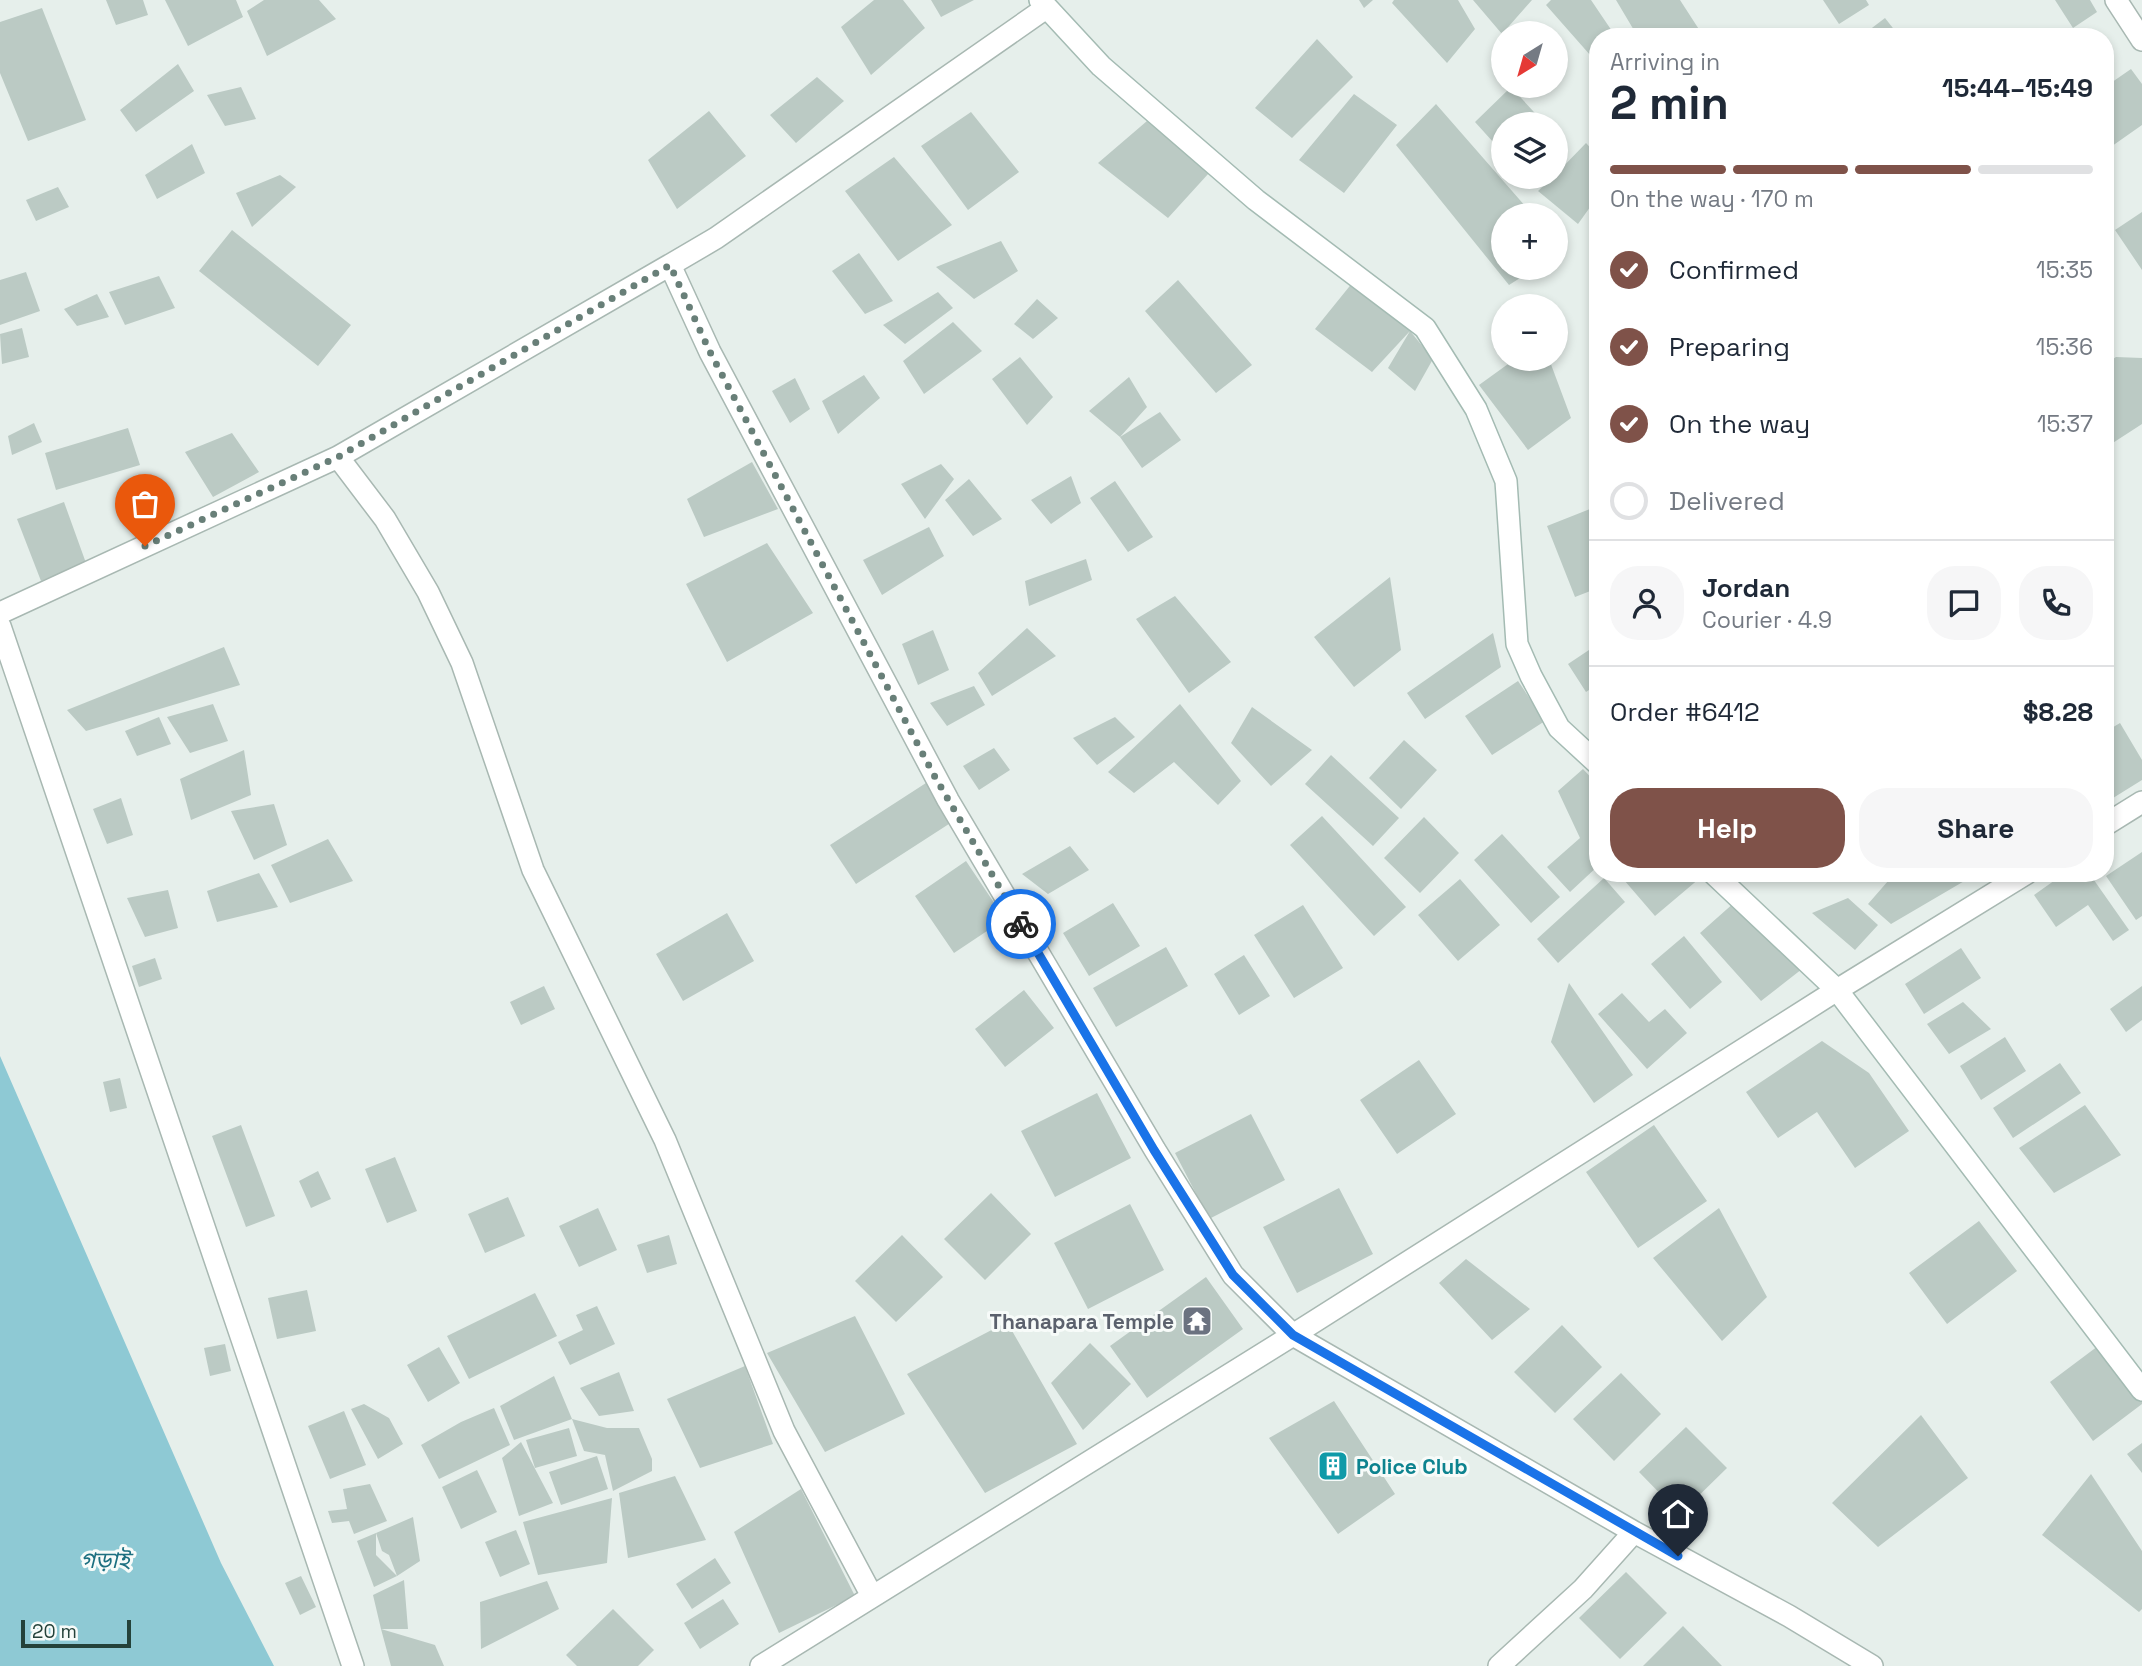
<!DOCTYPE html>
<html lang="en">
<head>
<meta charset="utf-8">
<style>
	:root { --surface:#fff; --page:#f6f6f7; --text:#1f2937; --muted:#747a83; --line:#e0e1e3; --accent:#7f5249 }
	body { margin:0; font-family:"Space Grotesk","Noto Sans Bengali",sans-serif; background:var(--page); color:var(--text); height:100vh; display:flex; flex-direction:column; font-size:26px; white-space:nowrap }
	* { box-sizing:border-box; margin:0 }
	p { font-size:23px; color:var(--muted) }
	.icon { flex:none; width:38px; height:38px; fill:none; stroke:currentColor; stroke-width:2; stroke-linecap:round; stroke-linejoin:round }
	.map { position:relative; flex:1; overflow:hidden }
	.drawer { position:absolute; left:1589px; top:28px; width:525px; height:854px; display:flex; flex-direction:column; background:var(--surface); border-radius:28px; box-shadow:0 4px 10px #0003 }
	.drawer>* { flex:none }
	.needle { width:46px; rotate:217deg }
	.tools { position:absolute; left:1491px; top:21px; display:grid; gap:14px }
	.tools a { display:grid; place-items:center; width:77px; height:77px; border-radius:50%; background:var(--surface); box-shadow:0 4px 10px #0003; font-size:35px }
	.scale { position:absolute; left:21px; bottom:18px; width:110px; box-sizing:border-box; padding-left:7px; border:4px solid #24423a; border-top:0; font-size:19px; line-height:24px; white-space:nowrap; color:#24423a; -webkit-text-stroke:5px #f7fbf9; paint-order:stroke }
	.pin { position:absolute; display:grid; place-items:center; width:60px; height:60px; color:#fff; margin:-72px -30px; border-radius:50% 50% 50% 0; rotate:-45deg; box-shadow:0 0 7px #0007 }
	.pin .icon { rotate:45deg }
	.courier { position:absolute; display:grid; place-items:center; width:70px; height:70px; margin:-35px; border:5px solid #1a73e8; border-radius:50%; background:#fff; color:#222; box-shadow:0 2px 9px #0007 }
	.overview em { font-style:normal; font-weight:600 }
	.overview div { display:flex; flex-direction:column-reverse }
	.overview { display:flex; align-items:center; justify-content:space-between; height:119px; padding:0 21px }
	h1 { font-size:46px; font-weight:600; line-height:52px }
	.bar { display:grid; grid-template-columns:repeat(4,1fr); gap:10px 7px; align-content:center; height:84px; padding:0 21px }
	.bar i { height:9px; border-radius:5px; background:var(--line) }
	.bar .on { background:var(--accent) }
	.bar p { grid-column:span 4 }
	.line { display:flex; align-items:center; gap:18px; padding:0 21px; border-top:2px solid var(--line) }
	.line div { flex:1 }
	.round { display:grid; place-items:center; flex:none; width:74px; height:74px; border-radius:28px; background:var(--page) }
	ol { padding:0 21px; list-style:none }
	li { display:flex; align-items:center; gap:21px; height:77px }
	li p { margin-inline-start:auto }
	li .icon { padding:7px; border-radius:50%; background:var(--accent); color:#fff; stroke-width:4 }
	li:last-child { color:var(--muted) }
	li i { width:38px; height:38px; border:4px solid var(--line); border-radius:50% }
	.button { display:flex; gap:14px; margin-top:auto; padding:14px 21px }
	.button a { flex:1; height:80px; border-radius:28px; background:var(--accent); color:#fff; font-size:28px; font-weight:600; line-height:80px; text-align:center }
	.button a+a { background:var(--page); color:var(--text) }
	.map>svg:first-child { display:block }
</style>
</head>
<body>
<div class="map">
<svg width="2142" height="1666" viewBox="0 0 2142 1666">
	<rect width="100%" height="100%" fill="#e6efeb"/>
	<path fill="#8ec9d4" d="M 0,1056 L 221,1563 L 274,1666 L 0,1666 Z"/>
	<path fill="#bbcac4" d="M 106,0 L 143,0 L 148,15 L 116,25 Z
		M 165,0 L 236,0 L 243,17 L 188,46 Z
		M 264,0 L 319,0 L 336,19 L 267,56 L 247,11 Z
		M 874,0 L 903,0 L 925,28 L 871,75 L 841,27 Z
		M 931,0 L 974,0 L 941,17 Z
		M 1359,0 L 1373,0 L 1364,8 Z
		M 1394,0 L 1458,0 L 1475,29 L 1447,63 L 1392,3 Z
		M 1473,0 L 1532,0 L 1502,34 Z
		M 1551,0 L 1591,0 L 1616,37 L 1598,37 L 1598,64 L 1546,5 Z
		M 1616,0 L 1680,0 L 1702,34 L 1698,37 L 1638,37 Z
		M 1823,0 L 1866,0 L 1869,5 L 1839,24 Z
		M 2055,0 L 2090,0 L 2097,12 L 2073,28 Z
		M 42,8 L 86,120 L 28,141 L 0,73 L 0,22 Z
		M 1885,18 L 1900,37 L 1866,37 L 1864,34 Z
		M 1317,39 L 1353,77 L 1292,138 L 1255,108 Z
		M 178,64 L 194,91 L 136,132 L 120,110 Z
		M 2131,69 L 2142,84 L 2142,125 L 2105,151 L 2105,87 Z
		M 817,77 L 844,101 L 796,143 L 770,115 Z
		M 241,87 L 256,119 L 225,126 L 207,95 Z
		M 1511,87 L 1545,124 L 1503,124 L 1503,153 L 1475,122 Z
		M 1354,94 L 1397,125 L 1344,193 L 1299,160 Z
		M 1436,104 L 1533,215 L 1503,215 L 1503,268 L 1536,268 L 1509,285 L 1396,145 Z
		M 709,111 L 746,156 L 677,209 L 648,160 Z
		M 971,112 L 1019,172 L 968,210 L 921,146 Z
		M 1147,121 L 1209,173 L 1168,218 L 1098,163 Z
		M 1556,137 L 1567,150 L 1556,161 Z
		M 1586,143 L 1598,156 L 1598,196 L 1578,224 L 1538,191 L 1553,177 L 1556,177 L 1556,174 Z
		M 192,144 L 205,173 L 157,199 L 145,175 Z
		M 894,157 L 952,225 L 898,261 L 845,191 Z
		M 280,175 L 296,187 L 252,227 L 236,193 Z
		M 58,187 L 69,207 L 36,221 L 26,200 Z
		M 2142,212 L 2142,270 L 2115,230 Z
		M 232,230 L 351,325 L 318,366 L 199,271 Z
		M 1001,241 L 1018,271 L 974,299 L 936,267 Z
		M 859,253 L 893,301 L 865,314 L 832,271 Z
		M 26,272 L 40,311 L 0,325 L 0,280 Z
		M 159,276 L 175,308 L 125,325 L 109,292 Z
		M 1178,280 L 1252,365 L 1216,393 L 1145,311 Z
		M 1353,282 L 1410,331 L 1372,372 L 1315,329 Z
		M 938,292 L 953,308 L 905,344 L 883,325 Z
		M 97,294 L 109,317 L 77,326 L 64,309 Z
		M 1037,299 L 1058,318 L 1033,339 L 1014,324 Z
		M 953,322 L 982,351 L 924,394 L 903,361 Z
		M 22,328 L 29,357 L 2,364 L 0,334 Z
		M 1410,331 L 1433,359 L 1415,391 L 1388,368 Z
		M 1020,357 L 1053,397 L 1027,425 L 992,379 Z
		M 2116,357 L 2142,358 L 2142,424 L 2105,448 L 2105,364 Z
		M 1515,359 L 1549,359 L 1571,418 L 1528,450 L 1479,385 Z
		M 864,375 L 880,398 L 838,434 L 822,401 Z
		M 1129,377 L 1147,407 L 1120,437 L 1089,411 Z
		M 795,378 L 810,409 L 790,423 L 772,391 Z
		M 1160,412 L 1181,440 L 1142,468 L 1120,437 Z
		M 34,423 L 42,442 L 12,455 L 8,436 Z
		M 128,428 L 140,465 L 56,490 L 45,453 Z
		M 232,433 L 259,472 L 213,497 L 185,452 Z
		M 752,462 L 778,509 L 704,537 L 687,499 Z
		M 941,464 L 954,479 L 925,519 L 901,484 Z
		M 1071,476 L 1081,503 L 1051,524 L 1031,500 Z
		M 969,479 L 1002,519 L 973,536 L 945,500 Z
		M 1115,481 L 1153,537 L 1128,552 L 1090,498 Z
		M 64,502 L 86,563 L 41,581 L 17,519 Z
		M 1590,509 L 1598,528 L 1598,588 L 1575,597 L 1547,526 Z
		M 929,527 L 944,556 L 882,595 L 863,560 Z
		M 767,543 L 813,613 L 727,662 L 686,584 Z
		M 1086,559 L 1092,580 L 1029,606 L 1025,581 Z
		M 2105,571 L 2113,583 L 2105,588 Z
		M 1390,577 L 1401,650 L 1354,687 L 1314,637 Z
		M 1175,596 L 1231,662 L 1189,693 L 1136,619 Z
		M 1027,628 L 1056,656 L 992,696 L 978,673 Z
		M 933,630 L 949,670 L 918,685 L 902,644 Z
		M 1493,633 L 1501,667 L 1425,719 L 1407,693 Z
		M 1598,644 L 1598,684 L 1586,692 L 1568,664 Z
		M 224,647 L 240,685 L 86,731 L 67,710 Z
		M 1518,681 L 1545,721 L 1492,755 L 1465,716 Z
		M 974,686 L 985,705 L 947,726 L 930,703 Z
		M 213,704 L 228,741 L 190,753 L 167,717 Z
		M 1180,704 L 1241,781 L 1218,805 L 1174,762 L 1134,793 L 1108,772 Z
		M 1252,707 L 1312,750 L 1271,786 L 1231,743 Z
		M 159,717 L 171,744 L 137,756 L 125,731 Z
		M 1115,717 L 1135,737 L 1097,765 L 1073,738 Z
		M 2120,723 L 2142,760 L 2142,780 L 2105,803 L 2105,732 Z
		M 1404,740 L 1437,770 L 1401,809 L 1369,778 Z
		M 994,748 L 1010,770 L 979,790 L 963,766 Z
		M 244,750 L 251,795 L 191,820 L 180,779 Z
		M 1331,755 L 1399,818 L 1373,846 L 1305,784 Z
		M 1583,769 L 1598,785 L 1598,866 L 1570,892 L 1547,867 L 1580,838 L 1558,791 Z
		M 926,783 L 952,822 L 856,884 L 830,845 Z
		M 121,798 L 133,835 L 107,844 L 93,809 Z
		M 274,804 L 287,845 L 254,860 L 231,811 Z
		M 1322,816 L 1406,907 L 1374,936 L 1290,845 Z
		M 1424,817 L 1459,853 L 1420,893 L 1384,858 Z
		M 1502,834 L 1560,897 L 1531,923 L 1474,860 Z
		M 328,839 L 353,881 L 290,903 L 271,865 Z
		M 1070,846 L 1089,870 L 1048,894 L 1022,874 Z
		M 2142,852 L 2142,916 L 2136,920 L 2106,876 Z
		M 966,861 L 1005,919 L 954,953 L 915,896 Z
		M 259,873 L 278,907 L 217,922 L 207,891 Z
		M 1618,873 L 1696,873 L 1700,878 L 1655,916 Z
		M 1895,873 L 1978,873 L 1891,924 L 1868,904 Z
		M 2065,873 L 2089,873 L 2129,930 L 2113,941 L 2088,905 L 2056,927 L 2034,895 Z
		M 1604,878 L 1625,902 L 1558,963 L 1537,939 Z
		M 1460,879 L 1500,925 L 1458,961 L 1418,915 Z
		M 168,890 L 178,928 L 145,937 L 127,898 Z
		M 1848,898 L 1878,925 L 1855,950 L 1812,913 Z
		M 1735,902 L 1802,969 L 1761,1001 L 1700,933 Z
		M 1113,903 L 1140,946 L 1089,976 L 1063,933 Z
		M 1303,905 L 1343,968 L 1294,998 L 1254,935 Z
		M 727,913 L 754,961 L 683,1001 L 656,954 Z
		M 1684,936 L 1722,982 L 1690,1009 L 1651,964 Z
		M 1166,947 L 1188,986 L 1116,1027 L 1093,988 Z
		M 1961,948 L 1981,978 L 1924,1014 L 1905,984 Z
		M 1244,955 L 1270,996 L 1239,1015 L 1214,974 Z
		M 155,958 L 162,979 L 139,987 L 132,966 Z
		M 1569,983 L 1633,1075 L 1594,1103 L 1551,1042 Z
		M 544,986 L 555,1009 L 521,1025 L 510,1002 Z
		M 2142,986 L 2142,1020 L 2126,1032 L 2110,1009 Z
		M 1024,990 L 1054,1028 L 1005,1067 L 975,1029 Z
		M 1622,993 L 1649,1022 L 1665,1009 L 1687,1033 L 1647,1069 L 1598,1014 Z
		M 1963,1002 L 1991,1029 L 1949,1054 L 1927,1024 Z
		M 2005,1037 L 2026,1071 L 1981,1100 L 1960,1066 Z
		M 1822,1041 L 1869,1073 L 1909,1131 L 1855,1168 L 1817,1112 L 1778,1138 L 1746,1092 Z
		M 1419,1060 L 1456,1114 L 1397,1154 L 1360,1100 Z
		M 2060,1063 L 2081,1093 L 2013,1138 L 1993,1108 Z
		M 120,1078 L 127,1108 L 110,1112 L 103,1082 Z
		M 1097,1093 L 1131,1158 L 1055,1197 L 1021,1131 Z
		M 2085,1105 L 2121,1155 L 2054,1193 L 2019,1148 Z
		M 1251,1114 L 1285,1180 L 1209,1219 L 1175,1153 Z
		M 241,1125 L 275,1216 L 246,1227 L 212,1136 Z
		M 1654,1125 L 1707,1201 L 1638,1248 L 1586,1172 Z
		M 395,1157 L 417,1211 L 387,1223 L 365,1169 Z
		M 318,1171 L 331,1199 L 311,1208 L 299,1181 Z
		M 1339,1188 L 1373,1254 L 1297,1293 L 1263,1227 Z
		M 991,1193 L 1031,1234 L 985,1280 L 944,1239 Z
		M 508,1197 L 525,1236 L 485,1253 L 468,1214 Z
		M 1130,1204 L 1164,1270 L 1088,1309 L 1054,1243 Z
		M 598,1208 L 617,1250 L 579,1267 L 559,1226 Z
		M 1719,1208 L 1767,1297 L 1722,1341 L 1653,1258 Z
		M 1979,1221 L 2017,1271 L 1947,1324 L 1909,1273 Z
		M 669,1235 L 677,1264 L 647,1273 L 637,1245 Z
		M 902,1235 L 943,1277 L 896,1322 L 855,1281 Z
		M 1466,1259 L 1530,1309 L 1492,1340 L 1439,1283 Z
		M 1206,1277 L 1243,1329 L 1147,1398 L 1110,1346 Z
		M 307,1290 L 316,1331 L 277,1339 L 268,1298 Z
		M 535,1293 L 557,1336 L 469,1379 L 447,1336 Z
		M 597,1306 L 615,1344 L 570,1365 L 558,1342 L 583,1330 L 576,1315 Z
		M 855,1316 L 905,1414 L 825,1452 L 767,1353 Z
		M 1007,1322 L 1077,1444 L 985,1493 L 907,1374 Z
		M 1562,1325 L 1602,1367 L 1555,1413 L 1514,1372 Z
		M 1090,1343 L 1131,1384 L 1083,1430 L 1051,1383 Z
		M 2102,1343 L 2142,1396 L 2142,1404 L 2093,1441 L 2050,1382 Z
		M 225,1344 L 231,1371 L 210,1376 L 204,1348 Z
		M 439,1347 L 460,1383 L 428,1402 L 407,1365 Z
		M 745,1366 L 773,1444 L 700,1468 L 667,1399 Z
		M 619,1372 L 634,1411 L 599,1416 L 580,1388 Z
		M 1621,1373 L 1661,1414 L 1614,1461 L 1573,1419 Z
		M 554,1376 L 572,1419 L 514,1440 L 500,1406 Z
		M 1334,1401 L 1395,1494 L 1338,1534 L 1269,1438 Z
		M 364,1404 L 389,1418 L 403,1444 L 378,1459 L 351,1409 Z
		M 494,1408 L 510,1445 L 439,1479 L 421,1445 L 461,1422 Z
		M 344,1411 L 366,1465 L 330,1479 L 308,1426 Z
		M 1921,1415 L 1968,1478 L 1878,1547 L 1832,1503 Z
		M 572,1419 L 607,1428 L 639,1428 L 652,1459 L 652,1471 L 613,1491 L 605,1455 L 584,1451 Z
		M 1686,1427 L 1727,1468 L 1680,1514 L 1639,1472 Z
		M 569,1428 L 577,1456 L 535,1468 L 526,1440 Z
		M 521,1442 L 553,1503 L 519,1516 L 502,1458 Z
		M 2142,1443 L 2142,1473 L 2127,1454 Z
		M 597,1456 L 608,1489 L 561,1505 L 549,1472 Z
		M 477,1470 L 497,1512 L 461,1529 L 442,1487 Z
		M 2091,1474 L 2142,1551 L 2142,1609 L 2139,1612 L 2042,1535 Z
		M 675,1476 L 706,1540 L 628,1558 L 619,1493 Z
		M 370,1484 L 387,1521 L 354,1534 L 349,1521 L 332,1523 L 328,1511 L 347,1509 L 343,1489 Z
		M 801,1489 L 855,1596 L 779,1633 L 734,1532 Z
		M 612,1498 L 607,1563 L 538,1575 L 523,1522 Z
		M 413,1517 L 420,1561 L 397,1576 L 389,1555 L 382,1551 L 376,1533 Z
		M 516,1530 L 530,1564 L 500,1577 L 485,1542 Z
		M 376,1533 L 376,1555 L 397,1576 L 374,1587 L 357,1541 Z
		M 715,1558 L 731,1583 L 692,1609 L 676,1584 Z
		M 1626,1572 L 1667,1613 L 1620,1659 L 1579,1618 Z
		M 301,1576 L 316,1607 L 300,1615 L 285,1583 Z
		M 404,1580 L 408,1629 L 381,1629 L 435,1645 L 444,1666 L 391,1666 L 381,1629 L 373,1595 Z
		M 547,1581 L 559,1609 L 481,1649 L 480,1602 Z
		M 723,1599 L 739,1624 L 700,1649 L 684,1623 Z
		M 613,1609 L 654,1650 L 638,1666 L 577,1666 L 566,1655 Z
		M 1683,1626 L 1722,1666 L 1643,1666 Z"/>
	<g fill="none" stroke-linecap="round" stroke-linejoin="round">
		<g stroke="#a8b8b2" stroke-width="24">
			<path id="street" d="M 2116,0 L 2142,40
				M 1046,8 L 716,238 L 670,265 L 710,352 L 948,800 L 1155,1150 L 1233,1275 L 1293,1335 L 1634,1532 L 1789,1616 L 1872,1666
				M 338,457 L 385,519 L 428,592 L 462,663 L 533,870 L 665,1140 L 784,1431 L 872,1596
				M 0,613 L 338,457 L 670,265
				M 0,626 L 353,1666
				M 2105,825 L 2142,802
				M 761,1666 L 1293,1335 L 1837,990 L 2027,873
				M 1499,1666 L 1583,1589 L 1634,1532"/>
		</g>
		<g stroke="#a4bbb3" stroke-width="24">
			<path id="secondary" d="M 1040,0 L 1101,66 L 1256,200 L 1425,328 L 1476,409 L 1506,481 L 1517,644 L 1531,676 L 1559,728 L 1598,764
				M 1713,873 L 1837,990 L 2142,1390"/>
		</g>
		<use href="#street" stroke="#fff" stroke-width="21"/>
		<use href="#secondary" stroke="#fff" stroke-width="21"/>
	</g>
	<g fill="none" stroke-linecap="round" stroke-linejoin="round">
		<path stroke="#687f78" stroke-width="7" stroke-dasharray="0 12.6" d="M 145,546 L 338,457 L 670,265 L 710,352 L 935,777 L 1021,924"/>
		<path stroke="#1a73e8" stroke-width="9" d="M 1021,924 L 1154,1150 L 1233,1275 L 1293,1335 L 1678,1556"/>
	</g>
	<defs>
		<g id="temple-square" transform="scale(1.575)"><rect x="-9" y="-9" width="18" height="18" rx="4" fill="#6b7280" stroke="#f7fbf9"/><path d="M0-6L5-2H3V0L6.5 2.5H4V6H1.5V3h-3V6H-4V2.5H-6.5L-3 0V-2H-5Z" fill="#fff"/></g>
		<g id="building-square" transform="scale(1.575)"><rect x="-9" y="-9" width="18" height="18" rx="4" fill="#0f9aa8" stroke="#f7fbf9"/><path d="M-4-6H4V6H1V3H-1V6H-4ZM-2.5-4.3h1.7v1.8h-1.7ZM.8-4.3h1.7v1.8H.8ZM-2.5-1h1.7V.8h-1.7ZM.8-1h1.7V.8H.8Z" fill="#fff"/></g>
	</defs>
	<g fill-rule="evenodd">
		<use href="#temple-square" x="1197" y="1321"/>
		<use href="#building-square" x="1333" y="1466"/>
	</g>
	<g text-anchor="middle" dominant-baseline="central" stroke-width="6" stroke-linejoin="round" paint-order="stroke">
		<g font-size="21" font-weight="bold" fill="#5b616d" stroke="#f7fbf9" text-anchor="end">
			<text x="1174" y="1321">Thanapara Temple</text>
		</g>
		<g font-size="21" font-weight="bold" fill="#0d838f" stroke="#f7fbf9" text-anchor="start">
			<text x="1356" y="1466">Police Club</text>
		</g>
		<g font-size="23" font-style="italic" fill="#1c6f80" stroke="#f7fbf9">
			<text x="105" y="1560">গড়াই</text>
		</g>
	</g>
</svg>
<div class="tools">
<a><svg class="needle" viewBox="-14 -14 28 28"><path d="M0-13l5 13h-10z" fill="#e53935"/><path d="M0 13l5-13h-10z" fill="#747a83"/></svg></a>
<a><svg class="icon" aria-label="layers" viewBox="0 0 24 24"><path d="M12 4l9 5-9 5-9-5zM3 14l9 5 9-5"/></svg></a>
<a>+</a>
<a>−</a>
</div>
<div class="scale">20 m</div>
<div class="pin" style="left:145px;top:546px;background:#ea580c"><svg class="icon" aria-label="bag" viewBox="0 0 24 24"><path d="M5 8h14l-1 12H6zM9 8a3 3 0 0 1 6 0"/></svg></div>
<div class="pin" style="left:1678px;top:1556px;background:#1f2937"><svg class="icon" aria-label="home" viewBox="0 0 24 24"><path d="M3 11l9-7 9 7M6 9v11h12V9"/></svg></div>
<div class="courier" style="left:1021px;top:924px"><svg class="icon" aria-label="bike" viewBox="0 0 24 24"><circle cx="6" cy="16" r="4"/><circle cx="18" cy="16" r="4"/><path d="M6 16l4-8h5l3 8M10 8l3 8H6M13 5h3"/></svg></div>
<section class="drawer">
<div class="overview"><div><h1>2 min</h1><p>Arriving in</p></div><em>15:44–15:49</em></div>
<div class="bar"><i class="on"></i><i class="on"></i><i class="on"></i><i></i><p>On the way · 170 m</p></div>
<ol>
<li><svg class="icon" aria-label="check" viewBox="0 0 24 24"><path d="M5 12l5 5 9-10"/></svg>Confirmed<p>15:35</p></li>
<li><svg class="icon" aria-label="check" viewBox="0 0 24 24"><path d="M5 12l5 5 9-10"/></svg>Preparing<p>15:36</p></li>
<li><svg class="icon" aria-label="check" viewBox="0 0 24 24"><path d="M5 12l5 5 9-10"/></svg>On the way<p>15:37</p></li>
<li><i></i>Delivered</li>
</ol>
<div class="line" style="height:126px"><a class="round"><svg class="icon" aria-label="person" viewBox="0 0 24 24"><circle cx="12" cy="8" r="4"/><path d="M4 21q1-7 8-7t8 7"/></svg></a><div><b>Jordan</b><p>Courier · 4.9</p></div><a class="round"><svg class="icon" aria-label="chat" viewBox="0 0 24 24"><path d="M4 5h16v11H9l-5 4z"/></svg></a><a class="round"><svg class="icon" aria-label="phone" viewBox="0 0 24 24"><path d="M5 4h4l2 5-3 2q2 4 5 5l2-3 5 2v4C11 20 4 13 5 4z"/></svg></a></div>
<div class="line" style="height:91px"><div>Order #6412</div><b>$8.28</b></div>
<div class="button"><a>Help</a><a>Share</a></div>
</section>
</div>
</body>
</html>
